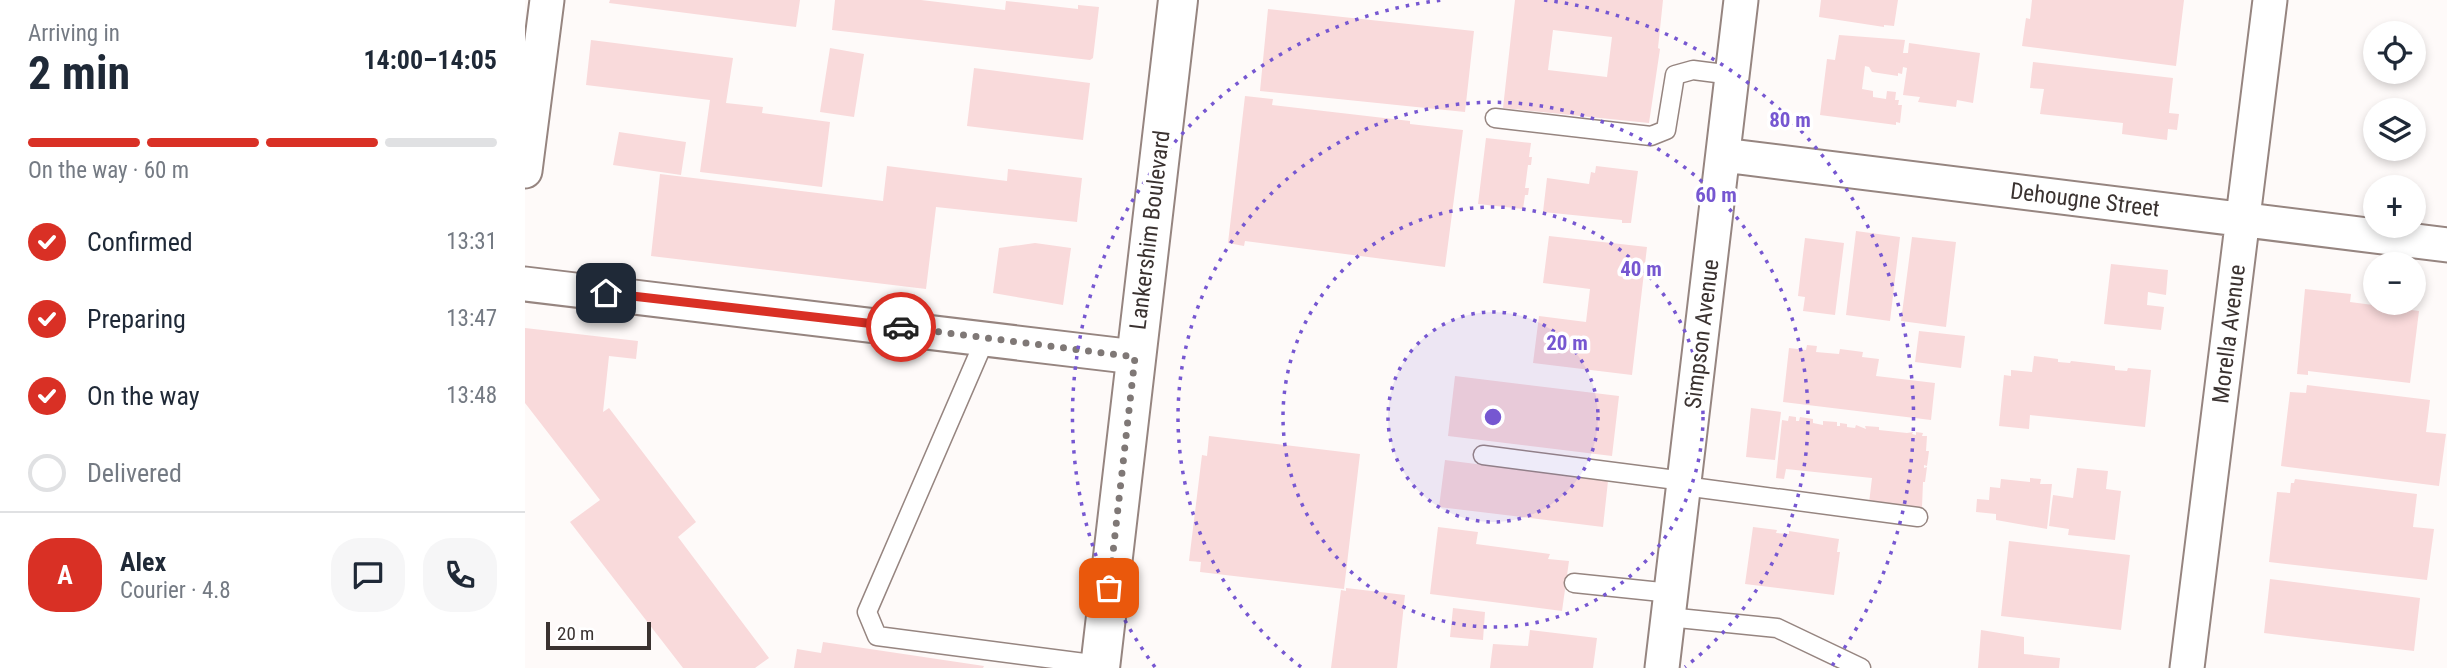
<!DOCTYPE html>
<html lang="en">
<head>
<meta charset="utf-8">
<style>
	:root { --surface:#fff; --page:#f6f6f7; --text:#1f2937; --muted:#747a83; --line:#e0e1e3; --accent:#d93025 }
	body { margin:0; font-family:"Roboto Condensed",sans-serif; background:var(--page); color:var(--text); height:100vh; display:flex; flex-direction:column; font-size:26px; white-space:nowrap }
	* { box-sizing:border-box; margin:0 }
	p { font-size:23px; color:var(--muted) }
	.icon { flex:none; width:38px; height:38px; fill:none; stroke:currentColor; stroke-width:2; stroke-linecap:round; stroke-linejoin:round }
	.map { position:relative; flex:1; overflow:hidden }
	.details { display:flex; flex-direction:column; background:var(--surface); width:525px }
	.details>* { flex:none }
	.tools { position:absolute; left:1838px; top:21px; display:grid; gap:14px }
	.tools a { display:grid; place-items:center; width:63px; height:63px; border-radius:50%; background:var(--surface); box-shadow:0 4px 10px #0003; font-size:35px }
	.scale { position:absolute; left:21px; bottom:18px; width:105px; box-sizing:border-box; padding-left:7px; border:4px solid #3a3230; border-top:0; font-size:19px; line-height:24px; white-space:nowrap; color:#3a3230; -webkit-text-stroke:5px #fff; paint-order:stroke }
	.pin { position:absolute; display:grid; place-items:center; width:60px; height:60px; color:#fff; margin:-30px; border-radius:14px; box-shadow:0 4px 10px #0006 }
	.courier { position:absolute; display:grid; place-items:center; width:70px; height:70px; margin:-35px; border:5px solid #d93025; border-radius:50%; background:#fff; color:#222; box-shadow:0 2px 9px #0007 }
	.overview em { font-style:normal; font-weight:700 }
	.overview div { display:flex; flex-direction:column-reverse }
	.overview { display:flex; align-items:center; justify-content:space-between; height:119px; padding:0 28px }
	h1 { font-size:46px; font-weight:700; line-height:52px }
	.bar { display:grid; grid-template-columns:repeat(4,1fr); gap:10px 7px; align-content:center; height:84px; padding:0 28px }
	.bar i { height:9px; border-radius:5px; background:var(--line) }
	.bar .on { background:var(--accent) }
	.bar p { grid-column:span 4 }
	.line { display:flex; align-items:center; gap:18px; padding:0 28px; border-top:2px solid var(--line) }
	.line div { flex:1 }
	.round { display:grid; place-items:center; flex:none; width:74px; height:74px; border-radius:28px; background:var(--page) }
	ol { padding:0 28px; list-style:none }
	li { display:flex; align-items:center; gap:21px; height:77px }
	li p { margin-inline-start:auto }
	li .icon { padding:7px; border-radius:50%; background:var(--accent); color:#fff; stroke-width:4 }
	li:last-child { color:var(--muted) }
	li i { width:38px; height:38px; border:4px solid var(--line); border-radius:50% }
	main { display:flex; flex:1; min-height:0 }
	.map>svg:first-child { display:block }
</style>
</head>
<body>
<main>
<section class="details">
<div class="overview"><div><h1>2 min</h1><p>Arriving in</p></div><em>14:00–14:05</em></div>
<div class="bar"><i class="on"></i><i class="on"></i><i class="on"></i><i></i><p>On the way · 60 m</p></div>
<ol>
<li><svg class="icon" aria-label="check" viewBox="0 0 24 24"><path d="M5 12l5 5 9-10"/></svg>Confirmed<p>13:31</p></li>
<li><svg class="icon" aria-label="check" viewBox="0 0 24 24"><path d="M5 12l5 5 9-10"/></svg>Preparing<p>13:47</p></li>
<li><svg class="icon" aria-label="check" viewBox="0 0 24 24"><path d="M5 12l5 5 9-10"/></svg>On the way<p>13:48</p></li>
<li><i></i>Delivered</li>
</ol>
<div class="line" style="height:126px"><b class="round" style="background:var(--accent);color:#fff">A</b><div><b>Alex</b><p>Courier · 4.8</p></div><a class="round"><svg class="icon" aria-label="chat" viewBox="0 0 24 24"><path d="M4 5h16v11H9l-5 4z"/></svg></a><a class="round"><svg class="icon" aria-label="phone" viewBox="0 0 24 24"><path d="M5 4h4l2 5-3 2q2 4 5 5l2-3 5 2v4C11 20 4 13 5 4z"/></svg></a></div>
</section>
<div class="map">
<svg width="1922" height="668" viewBox="0 0 1922 668">
	<rect width="100%" height="100%" fill="#fefaf9"/>
	<path fill="#f9dadb" fill-rule="evenodd" d="M 85,0 L 275,0 L 271,27 L 84,3 Z
		M 310,0 L 396,0 L 480,10 L 481,1 L 553,9 L 553,5 L 574,7 L 568,58 L 565,60 L 307,30 Z
		M 990,0 L 1138,0 L 1133,48 L 1135,49 L 1124,123 L 978,108 ZM 1028,30 L 1087,37 L 1082,77 L 1023,70 Z
		M 1296,0 L 1373,0 L 1369,26 L 1359,25 L 1359,27 L 1294,17 Z
		M 1507,0 L 1659,0 L 1651,66 L 1497,46 L 1501,18 L 1505,19 Z
		M 743,9 L 949,31 L 940,112 L 735,91 Z
		M 1314,35 L 1380,40 L 1378,53 L 1383,53 L 1384,43 L 1455,53 L 1448,103 L 1432,100 L 1431,107 L 1393,102 L 1395,97 L 1378,95 L 1382,68 L 1378,67 L 1377,74 L 1373,73 L 1373,76 L 1347,72 L 1344,67 L 1340,66 L 1337,89 L 1348,91 L 1348,97 L 1361,99 L 1362,91 L 1371,92 L 1370,100 L 1374,100 L 1373,105 L 1377,105 L 1375,123 L 1371,122 L 1371,125 L 1295,115 L 1302,59 L 1310,60 Z
		M 66,40 L 208,58 L 201,103 L 238,107 L 237,113 L 305,122 L 297,187 L 175,172 L 185,100 L 61,85 Z
		M 305,48 L 339,54 L 329,117 L 295,112 Z
		M 1508,62 L 1648,78 L 1644,113 L 1654,114 L 1652,130 L 1643,129 L 1642,140 L 1597,134 L 1598,123 L 1515,114 L 1519,89 L 1505,88 Z
		M 449,68 L 565,83 L 558,140 L 442,126 Z
		M 720,96 L 748,99 L 747,105 L 885,121 L 885,124 L 938,130 L 920,267 L 720,241 L 719,246 L 703,243 Z
		M 94,132 L 161,142 L 156,175 L 88,165 Z
		M 961,138 L 1006,143 L 1004,157 L 1007,157 L 1006,165 L 1003,165 L 1000,188 L 1004,188 L 1003,195 L 1000,195 L 998,209 L 953,204 Z
		M 362,166 L 482,181 L 483,169 L 557,178 L 552,222 L 411,207 L 401,289 L 126,256 L 135,174 L 358,201 Z
		M 1071,166 L 1113,171 L 1106,223 L 1097,223 L 1097,220 L 1018,212 L 1022,178 L 1064,184 L 1066,172 L 1070,173 Z
		M 1331,231 L 1375,237 L 1365,321 L 1321,315 Z
		M 1024,236 L 1122,247 L 1107,375 L 1008,363 L 1014,316 L 1061,322 L 1065,289 L 1018,283 Z
		M 1387,237 L 1431,242 L 1421,327 L 1376,321 Z
		M 1280,238 L 1319,243 L 1310,315 L 1278,311 L 1280,297 L 1273,296 Z
		M 510,243 L 546,248 L 538,305 L 468,293 L 474,248 Z
		M 1586,264 L 1643,270 L 1641,295 L 1623,292 L 1622,305 L 1639,307 L 1636,330 L 1579,324 Z
		M 1780,289 L 1826,294 L 1825,302 L 1894,311 L 1885,383 L 1783,371 L 1783,375 L 1772,374 Z
		M 0,328 L 113,341 L 111,359 L 84,356 L 78,412 L 84,408 L 171,522 L 153,537 L 244,658 L 230,668 L 158,668 L 45,522 L 75,500 L 0,403 Z
		M 1394,331 L 1440,336 L 1436,368 L 1390,362 Z
		M 1282,345 L 1292,346 L 1291,352 L 1314,354 L 1315,349 L 1338,352 L 1337,357 L 1354,359 L 1351,376 L 1410,383 L 1406,420 L 1258,402 L 1264,348 L 1281,350 Z
		M 1509,356 L 1533,359 L 1533,362 L 1545,363 L 1546,361 L 1590,366 L 1590,370 L 1602,371 L 1603,368 L 1626,370 L 1620,427 L 1505,415 L 1504,429 L 1474,426 L 1479,375 L 1486,376 L 1486,370 L 1507,372 Z
		M 930,376 L 1094,396 L 1087,456 L 923,436 Z
		M 1782,385 L 1905,400 L 1901,432 L 1921,434 L 1914,486 L 1756,466 L 1765,392 L 1781,393 Z
		M 1226,408 L 1256,412 L 1250,460 L 1221,457 Z
		M 1264,416 L 1271,417 L 1271,421 L 1274,421 L 1275,417 L 1288,419 L 1288,423 L 1298,425 L 1298,421 L 1312,422 L 1312,426 L 1315,426 L 1315,423 L 1322,424 L 1322,427 L 1330,428 L 1331,425 L 1341,429 L 1340,426 L 1354,427 L 1354,430 L 1382,433 L 1388,432 L 1387,434 L 1391,435 L 1391,432 L 1398,433 L 1397,436 L 1402,436 L 1401,451 L 1404,451 L 1402,466 L 1399,465 L 1399,468 L 1402,467 L 1400,482 L 1398,482 L 1397,507 L 1394,509 L 1344,503 L 1347,478 L 1261,469 L 1259,479 L 1251,478 L 1257,420 L 1263,421 Z
		M 684,436 L 835,454 L 819,589 L 675,572 L 676,562 L 664,561 L 677,455 L 682,456 Z
		M 920,460 L 1083,481 L 1078,527 L 914,507 Z
		M 1552,468 L 1583,471 L 1581,489 L 1596,491 L 1590,540 L 1543,535 L 1544,529 L 1524,526 L 1528,495 L 1548,498 Z
		M 1505,478 L 1516,479 L 1515,484 L 1527,484 L 1522,529 L 1471,520 L 1471,514 L 1451,512 L 1452,499 L 1464,500 L 1465,487 L 1475,488 L 1476,479 L 1505,482 Z
		M 1770,479 L 1892,494 L 1888,527 L 1909,529 L 1902,580 L 1744,562 L 1752,492 L 1765,493 L 1766,483 L 1769,483 Z
		M 913,527 L 953,532 L 951,544 L 1025,554 L 1023,559 L 1044,561 L 1037,611 L 905,594 Z
		M 1228,527 L 1252,530 L 1251,533 L 1264,534 L 1264,531 L 1314,539 L 1312,552 L 1315,552 L 1309,595 L 1220,584 Z
		M 1484,541 L 1605,555 L 1596,630 L 1476,616 Z
		M 1745,579 L 1895,598 L 1889,651 L 1739,633 Z
		M 821,588 L 880,595 L 872,668 L 806,668 L 816,590 L 821,591 Z
		M 928,608 L 960,612 L 958,640 L 925,637 Z
		M 1005,630 L 1072,638 L 1068,668 L 965,668 L 968,644 L 1003,646 Z
		M 1456,630 L 1499,637 L 1499,654 L 1535,658 L 1534,668 L 1453,668 Z
		M 298,642 L 459,666 L 458,668 L 269,668 L 272,649 L 296,653 Z"/>
	<g fill="none" stroke-linecap="round" stroke-linejoin="round">
		<g stroke="#968580" stroke-width="21">
			<path id="service" d="M 970,118 L 1126,136 L 1141,130 L 1150,75 L 1168,70 L 1207,75
				M 461,337 L 342,612 L 352,636 L 575,665
				M 958,455 L 1159,481
				M 1159,486 L 1393,517
				M 1049,583 L 1146,593
				M 1143,617 L 1252,628 L 1336,668"/>
		</g>
		<g stroke="#968580" stroke-width="37">
			<path id="minor" d="M 1198,155 L 1922,245
				M 0,171 L 22,0
				M 0,284 L 610,357
				M 1137,668 L 1216,0
				M 1662,668 L 1745,0"/>
		</g>
		<g stroke="#968580" stroke-width="42">
			<path id="primary" d="M 575,668 L 653,0"/>
		</g>
		<use href="#service" stroke="#fff" stroke-width="18"/>
		<use href="#minor" stroke="#fff" stroke-width="33"/>
		<use href="#primary" stroke="#fff" stroke-width="38"/>
	</g>
	<g fill="none" stroke-linecap="round" stroke-linejoin="round">
		<path stroke="#7f7876" stroke-width="7" stroke-dasharray="0 12.6" d="M 376,327 L 610,357 L 584,588"/>
		<path stroke="#d93025" stroke-width="9" d="M 81,293 L 376,327"/>
	</g>
	<circle cx="968" cy="417" r="105" fill="#7657d1" fill-opacity=".12"/>
	<g fill="none" stroke="#7657d1" stroke-width="3.5" stroke-dasharray="3.5 7">
		<circle cx="968" cy="417" r="105"/>
		<circle cx="968" cy="417" r="210"/>
		<path d="M776 667A315 315 0 1 1 1160 667"/>
		<path d="M630 667A420 420 0 0 1 917 0M1019 0A420 420 0 0 1 1306 667"/>
	</g>
	<g text-anchor="middle" dominant-baseline="central" stroke-width="7" stroke-linejoin="round" paint-order="stroke">
		<g font-size="23" fill="#3a3230" stroke="#fff">
			<text transform="translate(1560 200) rotate(7)">Dehougne Street</text>
			<text transform="translate(625 230) rotate(-83)">Lankershim Boulevard</text>
			<text transform="translate(1177 334) rotate(-83)">Simpson Avenue</text>
			<text transform="translate(1704 334) rotate(-83)">Morella Avenue</text>
		</g>
	</g>
	<circle cx="968" cy="417" r="10" fill="#7657d1" stroke="#fff" stroke-width="3.5"/>
	<g font-size="21" text-anchor="middle" font-weight="bold" fill="#7657d1" stroke="#fff" stroke-width="7" stroke-linejoin="round" paint-order="stroke">
		<text x="1265" y="127">80 m</text>
		<text x="1191" y="202">60 m</text>
		<text x="1116" y="276">40 m</text>
		<text x="1042" y="350">20 m</text>
	</g>
</svg>
<div class="tools">
<a><svg class="icon" aria-label="locate" viewBox="0 0 24 24"><circle cx="12" cy="12" r="6"/><path d="M12 2v4M12 18v4M2 12h4M18 12h4"/></svg></a>
<a><svg class="icon" aria-label="layers" viewBox="0 0 24 24"><path d="M12 4l9 5-9 5-9-5zM3 14l9 5 9-5"/></svg></a>
<a>+</a>
<a>−</a>
</div>
<div class="scale">20 m</div>
<div class="pin" style="left:584px;top:588px;background:#ea580c"><svg class="icon" aria-label="bag" viewBox="0 0 24 24"><path d="M5 8h14l-1 12H6zM9 8a3 3 0 0 1 6 0"/></svg></div>
<div class="pin" style="left:81px;top:293px;background:#1f2937"><svg class="icon" aria-label="home" viewBox="0 0 24 24"><path d="M3 11l9-7 9 7M6 9v11h12V9"/></svg></div>
<div class="courier" style="left:376px;top:327px"><svg class="icon" aria-label="car" viewBox="0 0 24 24"><path d="M5 17H2v-5l4-1 3-4h7l3 4 3 1v5h-3M9 17h6M6 11h13"/><circle cx="7" cy="17" r="2"/><circle cx="17" cy="17" r="2"/></svg></div>
</div>
</main>
</body>
</html>
